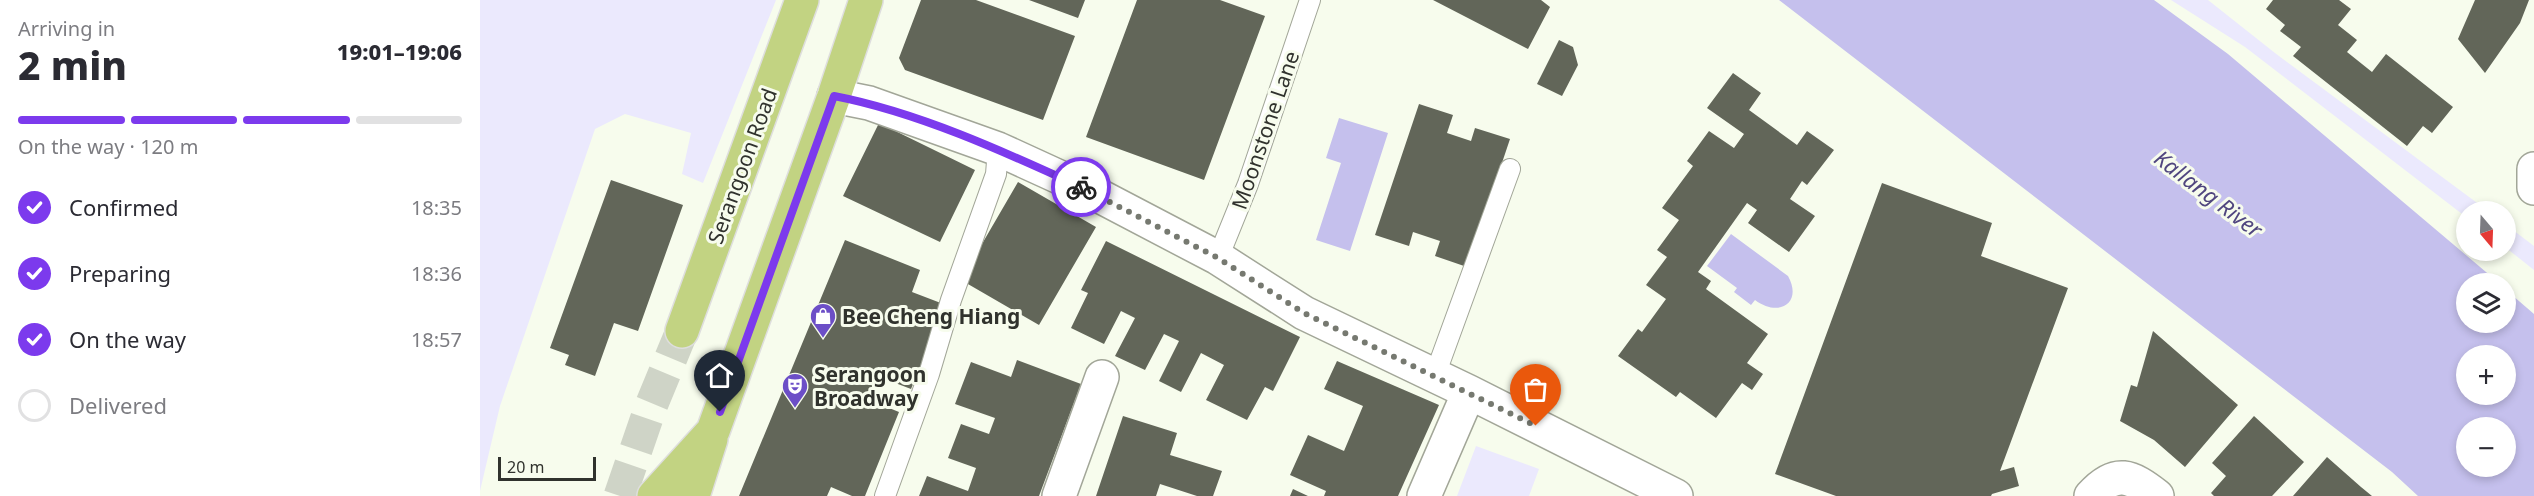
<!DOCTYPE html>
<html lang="en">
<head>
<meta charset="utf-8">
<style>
	:root { --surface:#fff; --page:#f7f7f7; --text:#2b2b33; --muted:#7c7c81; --line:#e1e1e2; --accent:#7c3aed }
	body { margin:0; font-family:"Noto Sans",sans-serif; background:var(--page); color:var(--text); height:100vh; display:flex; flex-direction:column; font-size:22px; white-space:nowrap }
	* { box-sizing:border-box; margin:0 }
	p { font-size:20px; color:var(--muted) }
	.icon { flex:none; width:33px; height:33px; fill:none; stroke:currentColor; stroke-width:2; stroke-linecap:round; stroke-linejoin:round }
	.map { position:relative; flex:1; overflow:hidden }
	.details { display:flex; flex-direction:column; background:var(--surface); width:480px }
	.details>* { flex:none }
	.needle { width:39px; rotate:161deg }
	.tools { position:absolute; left:1976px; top:201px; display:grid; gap:12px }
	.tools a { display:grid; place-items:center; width:60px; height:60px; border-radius:50%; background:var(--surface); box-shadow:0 3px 9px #0003; font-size:30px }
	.scale { position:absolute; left:18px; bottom:15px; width:98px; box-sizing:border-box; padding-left:6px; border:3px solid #30322d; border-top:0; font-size:16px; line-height:21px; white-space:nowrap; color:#30322d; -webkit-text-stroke:4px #f7fced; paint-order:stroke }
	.pin { position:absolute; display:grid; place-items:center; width:51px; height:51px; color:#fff; margin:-62px -26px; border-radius:50% 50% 50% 0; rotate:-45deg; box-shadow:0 0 6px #0007 }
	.pin .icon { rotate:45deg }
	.courier { position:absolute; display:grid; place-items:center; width:60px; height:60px; margin:-30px; border:4px solid #7c3aed; border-radius:50%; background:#fff; color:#222; box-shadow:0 2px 8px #0007 }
	.overview em { font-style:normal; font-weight:800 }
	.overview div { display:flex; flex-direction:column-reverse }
	.overview { display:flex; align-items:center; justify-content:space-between; height:102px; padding:0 18px }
	h1 { font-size:39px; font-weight:800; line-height:45px }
	.bar { display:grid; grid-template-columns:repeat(4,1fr); gap:9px 6px; align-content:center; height:72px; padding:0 18px }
	.bar i { height:8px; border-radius:4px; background:var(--line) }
	.bar .selected { background:var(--accent) }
	.bar p { grid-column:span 4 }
	ol { padding:0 18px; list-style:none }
	li { display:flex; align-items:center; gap:18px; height:66px }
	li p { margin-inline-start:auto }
	li .icon { padding:6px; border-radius:50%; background:var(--accent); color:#fff; stroke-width:4 }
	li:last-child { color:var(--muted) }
	li i { width:33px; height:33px; border:3px solid var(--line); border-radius:50% }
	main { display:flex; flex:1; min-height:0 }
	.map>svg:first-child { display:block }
</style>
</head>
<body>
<main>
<section class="details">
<div class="overview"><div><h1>2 min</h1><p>Arriving in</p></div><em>19:01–19:06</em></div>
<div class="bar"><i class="selected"></i><i class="selected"></i><i class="selected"></i><i></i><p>On the way · 120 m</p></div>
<ol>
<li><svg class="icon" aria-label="check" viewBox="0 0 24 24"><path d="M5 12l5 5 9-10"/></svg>Confirmed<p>18:35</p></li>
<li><svg class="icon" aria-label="check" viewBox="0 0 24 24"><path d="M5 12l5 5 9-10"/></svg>Preparing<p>18:36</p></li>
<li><svg class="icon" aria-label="check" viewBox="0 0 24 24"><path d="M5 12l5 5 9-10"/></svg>On the way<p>18:57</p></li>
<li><i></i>Delivered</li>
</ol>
</section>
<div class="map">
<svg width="2054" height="496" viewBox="0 0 2054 496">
	<rect width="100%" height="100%" fill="#f7fced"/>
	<path fill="#ebe9fd" d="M 0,0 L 296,0 L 223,183 L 202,174 L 211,133 L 145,114 L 115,129 L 20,406 L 0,491 Z
		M 1691,0 L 1728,0 L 1795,53 L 2008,211 L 1986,212 L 1986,217 L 1765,47 Z
		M 2025,224 L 2054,246 L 2054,270 L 2025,247 Z
		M 996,446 L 1059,469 L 1049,496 L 977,496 Z"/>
	<path fill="#c5c0ed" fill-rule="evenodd" d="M 1299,0 L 1674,0 L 1748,54 L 2019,283 L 1986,284 L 1986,322 L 2025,322 L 2025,289 L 2054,314 L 2054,496 L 1938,496 L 1912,472 ZM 1986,356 L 2025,356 L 2025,394 L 1986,394 ZM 1986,428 L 2025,428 L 2025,466 L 1986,466 Z
		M 859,118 L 908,133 L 870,251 L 836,240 L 861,163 L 846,158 Z
		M 1251,234 L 1308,276 C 1323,303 1299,318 1275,300 L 1271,305 L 1254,292 L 1257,288 L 1227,266 Z"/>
	<path fill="#626659" d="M 441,0 L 496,0 L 595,36 L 563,120 L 425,70 L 419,58 Z
		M 549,0 L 605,0 L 598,18 Z
		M 657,0 L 740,0 L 785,16 L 724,180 L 606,137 Z
		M 953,0 L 1061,0 L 1070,7 L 1048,49 Z
		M 1793,0 L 1859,0 L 1871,9 L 1858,25 L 1877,40 L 1867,52 L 1892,72 L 1906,54 L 1973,107 L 1952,133 L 1943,126 L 1927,146 L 1813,56 L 1821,47 L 1800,31 L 1805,25 L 1786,9 Z
		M 1995,0 L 2049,0 L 2040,23 L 2005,73 L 1978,39 Z
		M 1079,40 L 1093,47 L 1098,65 L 1082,96 L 1057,84 Z
		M 1253,73 L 1281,93 L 1269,110 L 1317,145 L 1327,131 L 1354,150 L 1327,185 L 1322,181 L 1310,199 L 1335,216 L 1309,252 L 1268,223 L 1277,210 L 1267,203 L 1218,272 L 1231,281 L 1226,289 L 1288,334 L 1267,363 L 1283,374 L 1272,390 L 1262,383 L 1236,418 L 1200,392 L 1196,397 L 1138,356 L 1158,329 L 1162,332 L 1186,299 L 1166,285 L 1187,257 L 1177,250 L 1199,220 L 1182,208 L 1213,166 L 1207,161 L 1229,131 L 1254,148 L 1264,134 L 1227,108 Z
		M 939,104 L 973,115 L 967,133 L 991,141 L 995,128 L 1030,139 L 987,267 L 955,256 L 960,241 L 933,232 L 929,246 L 895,235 Z
		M 399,123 L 495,170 L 460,242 L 363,196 Z
		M 131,180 L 203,205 L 158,331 L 134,323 L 115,376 L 85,365 L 89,355 L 70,348 Z
		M 538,182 L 616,227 L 559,325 L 481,280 Z
		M 1402,183 L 1512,223 L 1501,256 L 1588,288 L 1520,471 L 1534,467 L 1539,486 L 1512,494 L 1511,496 L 1356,496 L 1295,474 Z
		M 365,240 L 440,270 L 432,292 L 466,305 L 431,389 L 397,376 L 387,399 L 419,412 L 385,496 L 372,496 L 351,487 L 347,496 L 259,496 Z
		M 626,241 L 820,337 L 793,391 L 785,387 L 767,420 L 726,400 L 744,365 L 721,353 L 701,392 L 679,381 L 699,341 L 684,334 L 665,370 L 635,356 L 655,318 L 641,311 L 624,344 L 591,328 L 608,293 L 601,290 Z
		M 1673,331 L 1758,405 L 1705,467 L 1674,440 L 1640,421 L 1651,385 L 1657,387 Z
		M 537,360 L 601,384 L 559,496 L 439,496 L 447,476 L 488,491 L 496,468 L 468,458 L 481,424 L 509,434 L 515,418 L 475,404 L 491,362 L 531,377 Z
		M 857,361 L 959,405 L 918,496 L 844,496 L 846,491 L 810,475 L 828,435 L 864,451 L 883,406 L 844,389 Z
		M 643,416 L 697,433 L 690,455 L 742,471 L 733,496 L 717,496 L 680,484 L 676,496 L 616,496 Z
		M 1774,416 L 1824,462 L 1792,496 L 1734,496 L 1731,493 L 1746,476 L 1732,463 Z
		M 1847,457 L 1881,487 L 1892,496 L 1813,496 Z
		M 813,489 L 828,496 L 810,496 Z"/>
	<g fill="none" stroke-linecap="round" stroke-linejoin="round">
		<path stroke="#cfd4c7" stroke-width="33" stroke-dasharray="33 16" stroke-linecap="butt" d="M 140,496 L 171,406 L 202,331"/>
		<g stroke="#a2a698" stroke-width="22">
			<path id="lane" d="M 738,258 L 768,184 L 830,0
				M 955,375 L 1030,169
				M 405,496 L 449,374 L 471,300 L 516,174 L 518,149"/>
		</g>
		<g stroke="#a2a698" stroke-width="36">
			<path id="street" d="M 354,96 L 389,103 L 518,149 L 612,192 L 738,258 L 824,313 L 989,392 L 1196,496
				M 2054,169 L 2054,188
				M 579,496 L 622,377
				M 944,496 L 989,392
				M 1611,496 C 1636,468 1651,476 1677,496"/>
		</g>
		<g stroke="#dededd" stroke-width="36">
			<path id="primary" d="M 202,331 L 322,0
				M 174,496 L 233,431 L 354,96 L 386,0
				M 213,496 L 231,439"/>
		</g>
		<use href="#lane" stroke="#fff" stroke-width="20"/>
		<use href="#street" stroke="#fff" stroke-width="33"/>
		<use href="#primary" stroke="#c2d382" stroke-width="33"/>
	</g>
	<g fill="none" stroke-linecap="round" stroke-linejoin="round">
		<path stroke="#767970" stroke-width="6" stroke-dasharray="0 10.8" d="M 601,187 L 738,258 L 824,313 L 1056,426"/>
		<path stroke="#7c3aed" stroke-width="8" d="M 240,412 L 354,96 C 437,112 523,151 601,187"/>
	</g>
	<defs>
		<g id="shop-pin" transform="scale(1.35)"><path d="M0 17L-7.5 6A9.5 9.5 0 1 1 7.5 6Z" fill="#6c4ec7" stroke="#f7fced"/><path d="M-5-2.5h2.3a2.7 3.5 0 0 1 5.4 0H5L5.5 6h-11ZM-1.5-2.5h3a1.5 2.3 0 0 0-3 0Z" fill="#fff"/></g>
		<g id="theatre-pin" transform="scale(1.35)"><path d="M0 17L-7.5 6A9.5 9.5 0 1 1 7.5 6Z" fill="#6c4ec7" stroke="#f7fced"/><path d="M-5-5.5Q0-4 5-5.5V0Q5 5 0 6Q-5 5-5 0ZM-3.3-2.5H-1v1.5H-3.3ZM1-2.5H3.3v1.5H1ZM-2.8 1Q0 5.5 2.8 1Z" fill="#fff"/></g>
	</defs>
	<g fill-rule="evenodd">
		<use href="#shop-pin" x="343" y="316"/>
		<use href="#theatre-pin" x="315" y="386"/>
	</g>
	<g text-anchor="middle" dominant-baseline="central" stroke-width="6" stroke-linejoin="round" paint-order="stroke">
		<g font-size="21" fill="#30322d" stroke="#f7fced">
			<text transform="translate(785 130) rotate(-71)">Moonstone Lane</text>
			<text transform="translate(262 166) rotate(-70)">Serangoon Road</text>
		</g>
		<g font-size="21" font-weight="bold" fill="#30322d" stroke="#f7fced" text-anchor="start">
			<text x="362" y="316">Bee Cheng Hiang</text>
			<text x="334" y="374">Serangoon<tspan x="334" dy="24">Broadway</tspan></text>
		</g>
		<g font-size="22" font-style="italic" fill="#50467f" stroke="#f7fced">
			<text transform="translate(1729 193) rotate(37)">Kallang River</text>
		</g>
	</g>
</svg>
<div class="tools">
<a><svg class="needle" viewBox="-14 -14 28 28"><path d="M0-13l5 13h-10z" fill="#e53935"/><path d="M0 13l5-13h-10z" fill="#7c7c81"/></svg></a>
<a><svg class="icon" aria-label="layers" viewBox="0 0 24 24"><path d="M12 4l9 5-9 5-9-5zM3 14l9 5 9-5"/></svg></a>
<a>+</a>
<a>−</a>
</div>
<div class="scale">20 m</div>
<div class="pin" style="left:1056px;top:426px;background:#ea580c"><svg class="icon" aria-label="bag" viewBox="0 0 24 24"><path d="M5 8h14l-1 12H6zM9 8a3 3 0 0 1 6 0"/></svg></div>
<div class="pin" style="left:240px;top:412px;background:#1f2937"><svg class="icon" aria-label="home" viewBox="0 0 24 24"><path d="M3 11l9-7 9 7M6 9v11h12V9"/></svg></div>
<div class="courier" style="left:601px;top:187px"><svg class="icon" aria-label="bike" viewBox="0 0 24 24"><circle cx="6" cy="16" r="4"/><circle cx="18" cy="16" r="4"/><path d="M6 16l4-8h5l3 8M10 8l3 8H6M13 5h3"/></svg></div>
</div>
</main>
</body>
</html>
